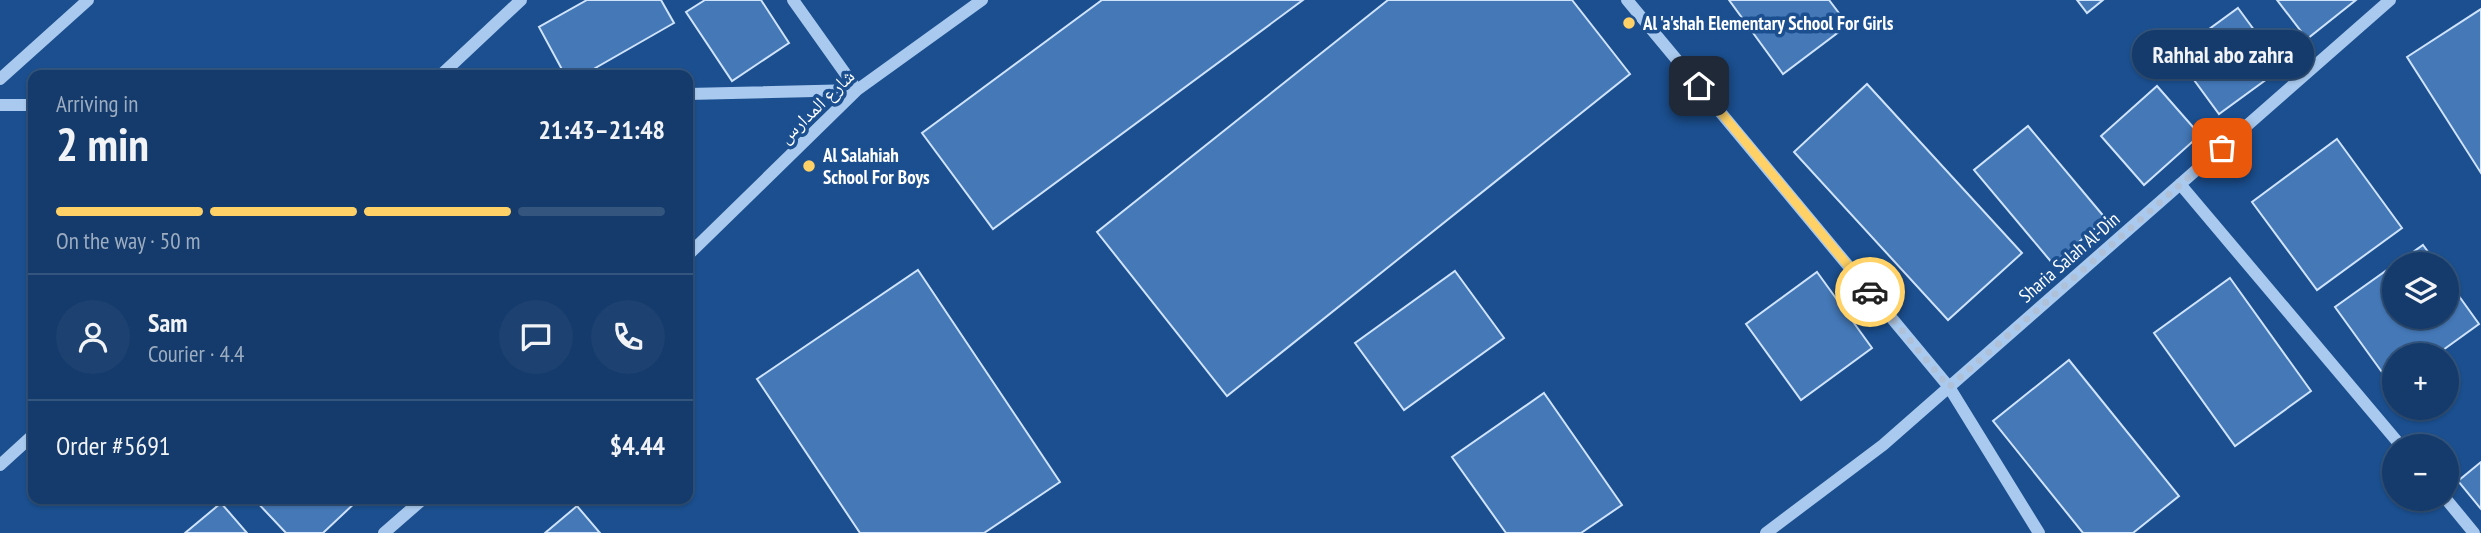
<!DOCTYPE html>
<html lang="en">
<head>
<meta charset="utf-8">
<style>
	:root { --surface:#143b6b; --page:#1d4271; --text:#f1f3f6; --muted:#9dadc1; --line:#33557e; --accent:#ffd166 }
	body { margin:0; font-family:"PT Sans Narrow","Noto Naskh Arabic",sans-serif; background:var(--page); color:var(--text); height:100vh; display:flex; flex-direction:column; font-size:26px; white-space:nowrap }
	* { box-sizing:border-box; margin:0 }
	p { font-size:23px; color:var(--muted) }
	.icon { flex:none; width:38px; height:38px; fill:none; stroke:currentColor; stroke-width:2; stroke-linecap:round; stroke-linejoin:round }
	.map { position:relative; flex:1; overflow:hidden }
	.drawer { position:absolute; left:28px; top:70px; width:665px; height:434px; display:flex; flex-direction:column; background:var(--surface); border-radius:14px; box-shadow:0 2px 5px #0004,0 0 0 2px var(--line) }
	.drawer>* { flex:none }
	.fabs { position:absolute; left:2382px; top:252px; display:grid; gap:14px }
	.fabs a { display:grid; place-items:center; width:77px; height:77px; border-radius:50%; background:var(--surface); box-shadow:0 2px 5px #0004,0 0 0 2px var(--line); font-size:35px }
	.pin { position:absolute; display:grid; place-items:center; width:60px; height:60px; color:#fff; margin:-30px; border-radius:14px; box-shadow:0 4px 10px #0006 }
	.courier { position:absolute; display:grid; place-items:center; width:70px; height:70px; margin:-35px; border:5px solid #ffd166; border-radius:50%; background:#fff; color:#222; box-shadow:0 2px 9px #0007 }
	.bubble { position:absolute; height:49px; border-radius:24px; background:var(--surface); box-shadow:0 2px 5px #0004,0 0 0 2px var(--line); font-size:23px; font-weight:700; line-height:49px; text-align:center }
	.overview em { font-style:normal; font-weight:700 }
	.overview div { display:flex; flex-direction:column-reverse }
	.overview { display:flex; align-items:center; justify-content:space-between; height:119px; padding:0 28px }
	h1 { font-size:46px; font-weight:700; line-height:52px }
	.bar { display:grid; grid-template-columns:repeat(4,1fr); gap:10px 7px; align-content:center; height:84px; padding:0 28px }
	.bar i { height:9px; border-radius:5px; background:var(--line) }
	.bar .active { background:var(--accent) }
	.bar p { grid-column:span 4 }
	.line { display:flex; align-items:center; gap:18px; padding:0 28px; border-top:2px solid var(--line) }
	.line div { flex:1 }
	.round { display:grid; place-items:center; flex:none; width:74px; height:74px; border-radius:37px; background:var(--page) }
	.map>svg:first-child { display:block }
</style>
</head>
<body>
<div class="map">
<svg width="2481" height="533" viewBox="0 0 2481 533">
	<rect width="100%" height="100%" fill="#1b4f8f"/>
	<path fill="#4478b7" stroke="#cfe3fa" stroke-width="2" d="M 587,0 L 661,0 L 674,23 L 583,75 L 565,75 L 539,27 Z
		M 705,0 L 761,0 L 789,43 L 732,81 L 686,12 Z
		M 1102,0 L 1303,0 L 993,229 L 922,133 Z
		M 1388,0 L 1572,0 L 1630,74 L 1227,396 L 1097,232 Z
		M 1729,0 L 1829,0 L 1848,25 L 1783,74 Z
		M 2077,0 L 2103,0 L 2087,13 Z
		M 2277,0 L 2356,0 L 2307,39 Z
		M 2238,8 L 2282,68 L 2219,114 L 2175,54 Z
		M 2481,9 L 2481,173 L 2407,57 Z
		M 1867,84 L 2022,253 L 1948,320 L 1794,152 Z
		M 2157,86 L 2200,135 L 2144,185 L 2101,136 Z
		M 2028,126 L 2106,219 L 2053,264 L 1974,170 Z
		M 2337,139 L 2402,228 L 2317,290 L 2252,202 Z
		M 2423,245 L 2437,264 L 2396,264 Z
		M 2394,265 L 2394,317 L 2446,317 L 2446,278 L 2479,324 L 2436,355 L 2394,355 L 2392,386 L 2335,307 Z
		M 918,270 L 1060,482 L 984,533 L 860,533 L 757,379 Z
		M 1455,271 L 1504,338 L 1404,410 L 1355,343 Z
		M 1817,272 L 1872,348 L 1801,400 L 1746,324 Z
		M 2230,278 L 2311,391 L 2235,446 L 2154,333 Z
		M 2069,360 L 2179,496 L 2133,533 L 2083,533 L 1993,421 Z
		M 1544,393 L 1622,505 L 1581,533 L 1506,533 L 1452,457 Z
		M 2481,462 L 2481,509 L 2458,481 Z
		M 254,499 L 359,499 L 323,533 L 286,533 Z
		M 221,503 L 247,533 L 185,533 Z
		M 577,506 L 600,533 L 545,533 Z"/>
	<g fill="none" stroke-linecap="round" stroke-linejoin="round">
		<path stroke="#a9c9ee" stroke-width="12" d="M 1627,0 L 1949,387 L 2039,533
			M 441,75 L 521,0
			M 0,79 L 88,0
			M 688,94 L 857,90 L 793,0
			M 0,105 L 33,105
			M 2180,184 L 2401,446
			M 688,255 L 857,90 L 982,0
			M 0,465 L 33,435
			M 2446,499 L 2474,533
			M 384,533 L 423,499
			M 1766,533 L 1883,445 L 2390,0"/>
	</g>
	<g fill="none" stroke-linecap="round" stroke-linejoin="round">
		<path stroke="#afc1d8" stroke-width="7" stroke-dasharray="0 12.6" d="M 1870,292 L 1949,387 L 2222,148"/>
		<path stroke="#ffd166" stroke-width="9" d="M 1699,86 L 1870,292"/>
	</g>
	<g fill="#ffd166" stroke="#1b4f8f" stroke-width="2.5">
		<circle cx="1629" cy="23" r="7"/>
		<circle cx="809" cy="166" r="7"/>
	</g>
	<g text-anchor="middle" dominant-baseline="central" stroke-width="7" stroke-linejoin="round" paint-order="stroke">
		<g font-size="19" font-weight="bold" fill="#fff" stroke="#1b4f8f" text-anchor="start">
			<text x="1643" y="23">Al 'a'shah Elementary School For Girls</text>
			<text x="823" y="155">Al Salahiah<tspan x="823" dy="22">School For Boys</tspan></text>
		</g>
		<g font-size="19" fill="#fff" stroke="#1b4f8f">
			<text transform="translate(816 106) rotate(-44)">شارع المدارس</text>
			<text transform="translate(2069 257) rotate(-41)">Sharia Salah Al-Din</text>
		</g>
	</g>
</svg>
<div class="fabs">
<a><svg class="icon" aria-label="layers" viewBox="0 0 24 24"><path d="M12 4l9 5-9 5-9-5zM3 14l9 5 9-5"/></svg></a>
<a>+</a>
<a>−</a>
</div>
<div class="pin" style="left:2222px;top:148px;background:#ea580c"><svg class="icon" aria-label="bag" viewBox="0 0 24 24"><path d="M5 8h14l-1 12H6zM9 8a3 3 0 0 1 6 0"/></svg></div>
<div class="pin" style="left:1699px;top:86px;background:#1f2937"><svg class="icon" aria-label="home" viewBox="0 0 24 24"><path d="M3 11l9-7 9 7M6 9v11h12V9"/></svg></div>
<div class="courier" style="left:1870px;top:292px"><svg class="icon" aria-label="car" viewBox="0 0 24 24"><path d="M5 17H2v-5l4-1 3-4h7l3 4 3 1v5h-3M9 17h6M6 11h13"/><circle cx="7" cy="17" r="2"/><circle cx="17" cy="17" r="2"/></svg></div>
<div class="bubble" style="left:2132px;top:30px;width:182px">Rahhal abo zahra</div>
<section class="drawer">
<div class="overview"><div><h1>2 min</h1><p>Arriving in</p></div><em>21:43–21:48</em></div>
<div class="bar"><i class="active"></i><i class="active"></i><i class="active"></i><i></i><p>On the way · 50 m</p></div>
<div class="line" style="height:126px"><a class="round"><svg class="icon" aria-label="person" viewBox="0 0 24 24"><circle cx="12" cy="8" r="4"/><path d="M4 21q1-7 8-7t8 7"/></svg></a><div><b>Sam</b><p>Courier · 4.4</p></div><a class="round"><svg class="icon" aria-label="chat" viewBox="0 0 24 24"><path d="M4 5h16v11H9l-5 4z"/></svg></a><a class="round"><svg class="icon" aria-label="phone" viewBox="0 0 24 24"><path d="M5 4h4l2 5-3 2q2 4 5 5l2-3 5 2v4C11 20 4 13 5 4z"/></svg></a></div>
<div class="line" style="height:91px"><div>Order #5691</div><b>$4.44</b></div>
</section>
</div>
</body>
</html>
